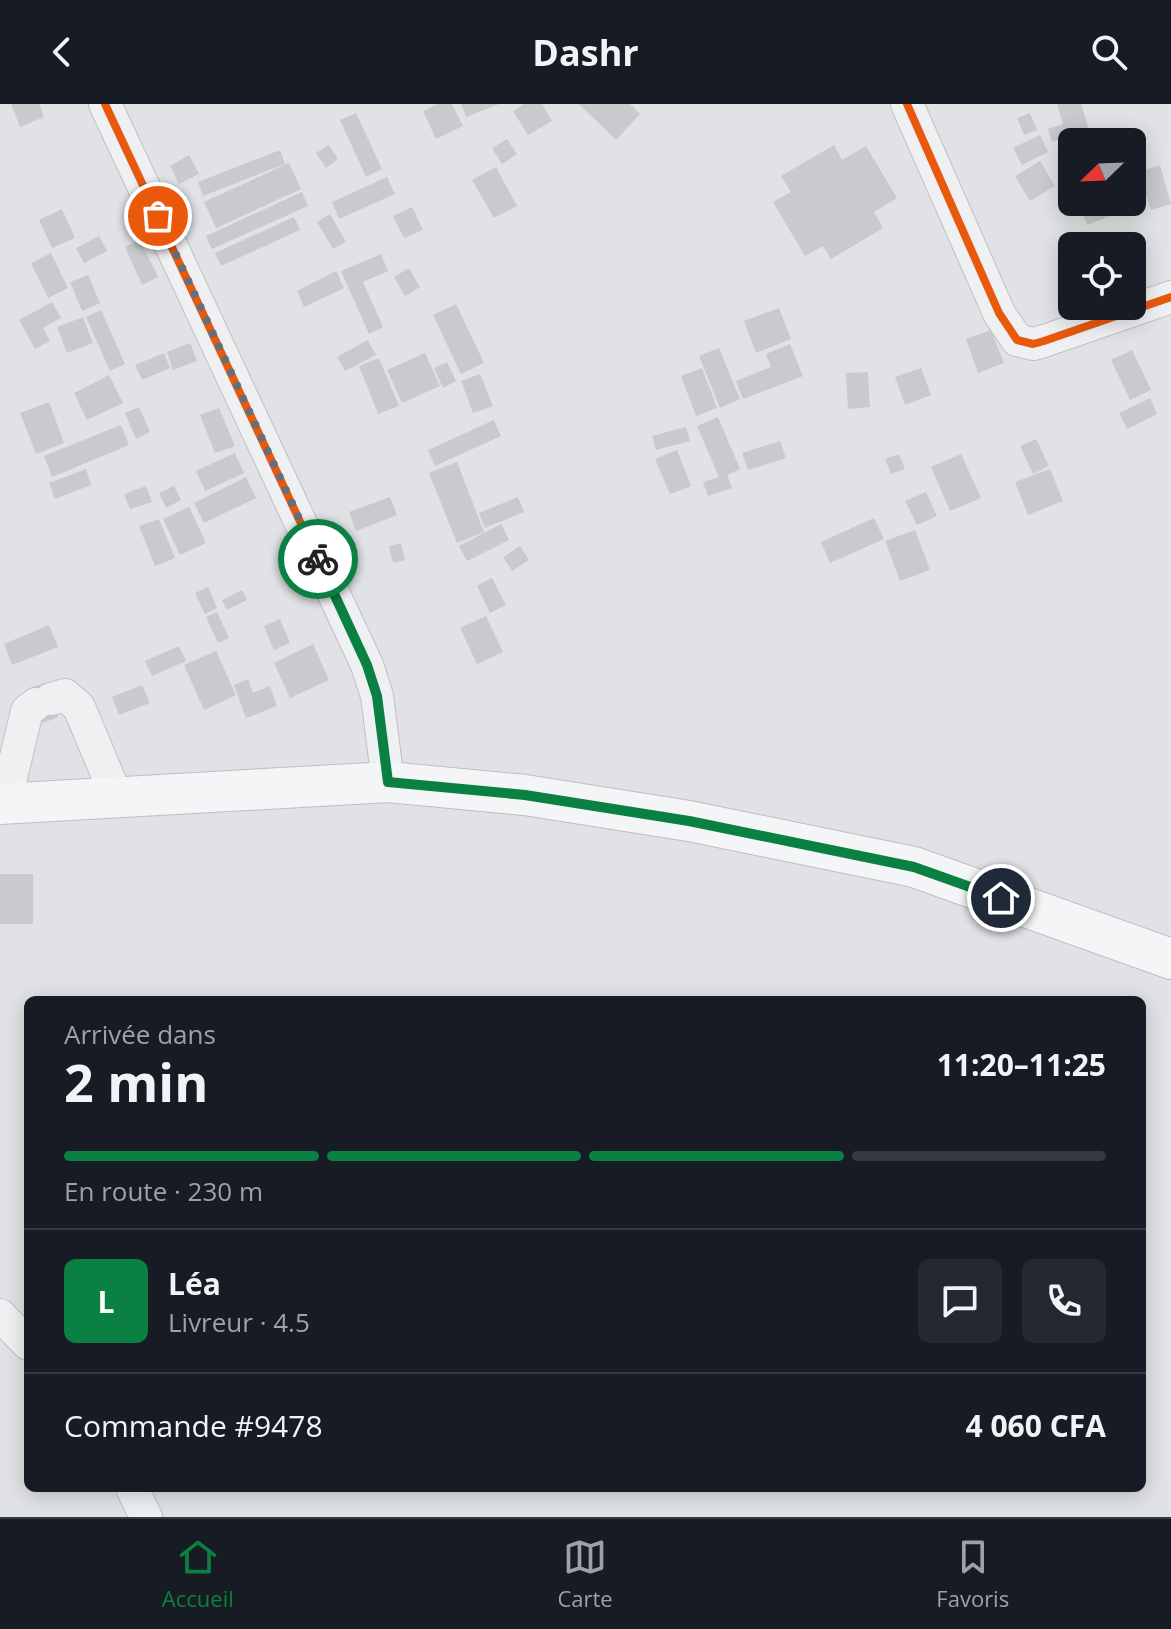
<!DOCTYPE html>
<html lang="fr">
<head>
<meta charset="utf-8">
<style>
	:root { --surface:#171b24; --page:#242831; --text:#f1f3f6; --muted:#9ea1a6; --line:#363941; --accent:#0b8043 }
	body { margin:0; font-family:"Open Sans",sans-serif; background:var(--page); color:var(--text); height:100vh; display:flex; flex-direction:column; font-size:30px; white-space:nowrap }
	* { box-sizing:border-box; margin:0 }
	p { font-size:26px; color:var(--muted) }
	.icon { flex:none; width:44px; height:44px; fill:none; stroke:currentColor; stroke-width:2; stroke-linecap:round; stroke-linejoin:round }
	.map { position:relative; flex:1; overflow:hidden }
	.drawer { position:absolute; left:24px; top:892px; width:1122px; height:496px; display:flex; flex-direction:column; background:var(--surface); border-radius:12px; box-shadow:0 4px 20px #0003 }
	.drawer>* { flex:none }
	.needle { width:52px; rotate:247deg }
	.buttons { position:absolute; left:1058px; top:24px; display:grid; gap:16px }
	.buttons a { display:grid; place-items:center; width:88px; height:88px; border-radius:12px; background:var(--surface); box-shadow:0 4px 20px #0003; font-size:40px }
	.pin { position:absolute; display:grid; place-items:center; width:68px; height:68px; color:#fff; margin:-34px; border:4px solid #fff; border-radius:50%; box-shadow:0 2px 8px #0007 }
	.courier { position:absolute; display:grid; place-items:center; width:80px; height:80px; margin:-40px; border:6px solid #0b8043; border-radius:50%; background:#fff; color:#222; box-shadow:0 2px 10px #0007 }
	.headline em { font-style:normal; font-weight:700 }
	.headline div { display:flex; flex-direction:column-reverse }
	.headline { display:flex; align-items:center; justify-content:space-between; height:136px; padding:0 40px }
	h1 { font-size:52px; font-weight:700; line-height:60px }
	.bar { display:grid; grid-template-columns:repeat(4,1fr); gap:12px 8px; align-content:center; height:96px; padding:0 40px }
	.bar i { height:10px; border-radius:6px; background:var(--line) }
	.bar .current { background:var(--accent) }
	.bar p { grid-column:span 4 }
	.line { display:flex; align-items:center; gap:20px; padding:0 40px; border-top:2px solid var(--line) }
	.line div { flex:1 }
	.round { display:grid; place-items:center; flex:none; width:84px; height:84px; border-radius:12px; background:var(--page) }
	header { display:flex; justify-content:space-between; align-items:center; height:104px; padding:0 40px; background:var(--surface); font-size:36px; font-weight:700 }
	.menu { display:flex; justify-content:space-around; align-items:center; height:112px; border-top:2px solid var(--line); background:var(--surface); font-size:22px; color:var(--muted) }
	.menu a { display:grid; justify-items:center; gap:4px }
	.menu .current { color:var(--accent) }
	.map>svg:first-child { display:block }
</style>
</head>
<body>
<header><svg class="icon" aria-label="back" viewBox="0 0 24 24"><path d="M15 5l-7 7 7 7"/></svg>Dashr<svg class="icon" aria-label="search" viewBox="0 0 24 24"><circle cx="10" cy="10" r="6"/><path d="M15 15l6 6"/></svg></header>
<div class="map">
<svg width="1171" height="1413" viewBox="0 0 1171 1413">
	<rect width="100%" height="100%" fill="#e0e2e5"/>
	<path fill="#c8cacd" d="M 11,0 L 39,0 L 44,13 L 20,23 Z
		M 437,0 L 452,0 L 463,22 L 436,35 L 423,7 Z
		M 461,0 L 499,0 L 466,13 Z
		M 524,0 L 542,0 L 552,17 L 528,31 L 513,7 Z
		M 579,0 L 630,0 L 640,10 L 616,36 Z
		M 1057,0 L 1081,0 L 1089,25 L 1052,38 L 1048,25 L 1063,20 Z
		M 356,9 L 382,65 L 366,73 L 340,16 Z
		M 1030,9 L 1037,26 L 1024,31 L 1017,14 Z
		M 1040,31 L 1048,48 L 1022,61 L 1013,44 Z
		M 507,35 L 517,50 L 502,60 L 492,44 Z
		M 329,41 L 338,55 L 326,64 L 316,49 Z
		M 834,41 L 842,56 L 866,42 L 897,94 L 874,108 L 883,124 L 831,155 L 823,142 L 805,152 L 773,98 L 791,88 L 781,72 Z
		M 280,46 L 285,60 L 203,92 L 198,78 Z
		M 189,51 L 199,70 L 179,80 L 170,62 Z
		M 1040,57 L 1055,82 L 1030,97 L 1015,72 Z
		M 289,59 L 301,85 L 216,124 L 204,98 Z
		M 1160,61 L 1171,100 L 1151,106 L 1139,68 Z
		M 496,63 L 517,102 L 494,114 L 472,76 Z
		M 387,73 L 395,90 L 339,115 L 332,98 Z
		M 302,88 L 308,102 L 212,145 L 206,132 Z
		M 1078,98 L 1126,98 L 1128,105 L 1087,121 Z
		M 412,103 L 423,126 L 404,134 L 393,112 Z
		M 62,105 L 75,134 L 52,144 L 39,116 Z
		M 330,110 L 346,138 L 333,145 L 317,118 Z
		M 294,113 L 300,126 L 221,162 L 215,149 Z
		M 99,132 L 107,147 L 84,159 L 76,144 Z
		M 140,136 L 158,173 L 142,181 L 125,143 Z
		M 51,149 L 68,184 L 48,194 L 31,159 Z
		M 381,150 L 388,167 L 363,178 L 383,223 L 369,230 L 341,167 Z
		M 409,164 L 420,183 L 405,192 L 394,173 Z
		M 336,167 L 344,184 L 304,203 L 297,187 Z
		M 88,171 L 100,199 L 82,207 L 70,178 Z
		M 52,198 L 61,214 L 43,224 L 50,237 L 35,245 L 19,216 Z
		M 456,200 L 484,259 L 461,270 L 433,211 Z
		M 779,204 L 791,235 L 756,249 L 744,217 Z
		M 101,206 L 125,260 L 110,267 L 86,213 Z
		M 83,213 L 93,239 L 67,249 L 57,223 Z
		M 991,226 L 1004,259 L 978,269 L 966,235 Z
		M 368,236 L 376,251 L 345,267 L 337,253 Z
		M 190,239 L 197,257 L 173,266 L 167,248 Z
		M 790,240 L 803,272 L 743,295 L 736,277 L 771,263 L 766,250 Z
		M 719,244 L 740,295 L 720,304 L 699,252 Z
		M 1132,246 L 1151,286 L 1130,296 L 1111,256 Z
		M 164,249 L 170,264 L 142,276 L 135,261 Z
		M 425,249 L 440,282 L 402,299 L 387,266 Z
		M 379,254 L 399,302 L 378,310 L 359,262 Z
		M 447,258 L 456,277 L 443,284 L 434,264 Z
		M 702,264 L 717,304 L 696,312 L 681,272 Z
		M 921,264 L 931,291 L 905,301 L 895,273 Z
		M 868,268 L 870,303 L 848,305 L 846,269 Z
		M 480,270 L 493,302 L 473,309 L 461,277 Z
		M 109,271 L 123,299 L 87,316 L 74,289 Z
		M 1150,294 L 1157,310 L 1127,325 L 1119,309 Z
		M 49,298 L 64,339 L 36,350 L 20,309 Z
		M 139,303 L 150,328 L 136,335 L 125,309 Z
		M 219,304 L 235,342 L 215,349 L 200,311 Z
		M 718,313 L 740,365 L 727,371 L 732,384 L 708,392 L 703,378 L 719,373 L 697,322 Z
		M 494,316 L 501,332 L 435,362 L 428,346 Z
		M 121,321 L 129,341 L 52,373 L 44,352 Z
		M 686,323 L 690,337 L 656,346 L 652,332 Z
		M 1036,335 L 1049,362 L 1033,370 L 1020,342 Z
		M 780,337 L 786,354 L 748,366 L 742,349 Z
		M 677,346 L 691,382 L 670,390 L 655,355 Z
		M 235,349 L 244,369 L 205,387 L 196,367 Z
		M 899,350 L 905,365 L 891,370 L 885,355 Z
		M 961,350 L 981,394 L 950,407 L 931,363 Z
		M 457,358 L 484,428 L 457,439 L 429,369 Z
		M 86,365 L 91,381 L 55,395 L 49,379 Z
		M 1050,365 L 1063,397 L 1028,411 L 1015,378 Z
		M 246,373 L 256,394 L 204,419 L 194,399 Z
		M 146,382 L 152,398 L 130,405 L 124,390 Z
		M 174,382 L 181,396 L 166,404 L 159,389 Z
		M 926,388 L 937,412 L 917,421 L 905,397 Z
		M 390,393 L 397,411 L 356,427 L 349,408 Z
		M 518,393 L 524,408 L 485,424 L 479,409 Z
		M 189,403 L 206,439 L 180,451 L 163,415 Z
		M 874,414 L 884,435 L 830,459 L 821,438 Z
		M 159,415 L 175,454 L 155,462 L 139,422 Z
		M 501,420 L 509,436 L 467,457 L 459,442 Z
		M 915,426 L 930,466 L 900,477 L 885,437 Z
		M 401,439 L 405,456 L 393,459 L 389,442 Z
		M 520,442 L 529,456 L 512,467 L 503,453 Z
		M 492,474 L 506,501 L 490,509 L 477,482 Z
		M 208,483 L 217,504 L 205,510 L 195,489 Z
		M 242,486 L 247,496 L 227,506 L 222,496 Z
		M 217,508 L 229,534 L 218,539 L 206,513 Z
		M 486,512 L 503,548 L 477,560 L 460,524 Z
		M 280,515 L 290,539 L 274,546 L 264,522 Z
		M 49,521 L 58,543 L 12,561 L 4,540 Z
		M 313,540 L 329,576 L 290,594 L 274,559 Z
		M 179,542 L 186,557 L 152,572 L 145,557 Z
		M 216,547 L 236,591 L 204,606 L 184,561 Z
		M 248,575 L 253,589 L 270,582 L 277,602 L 246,614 L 234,581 Z
		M 44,579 L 58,613 L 43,619 L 30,584 Z
		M 142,581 L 150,599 L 119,611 L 112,593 Z
		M 0,770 L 33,770 L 33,820 L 0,820 Z"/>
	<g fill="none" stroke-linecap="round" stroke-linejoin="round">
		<g stroke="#bec0c3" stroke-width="34">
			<path id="minor" d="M 105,0 L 367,561 L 377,592 L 388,678
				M 907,0 L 999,209 L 1017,236 L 1033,240 L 1044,237 L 1171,193
				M 51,595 L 65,591 L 79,603 L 117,694
				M 5,699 L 27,607 L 36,600
				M 0,1211 L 28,1240
				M 132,1384 L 146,1413"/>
		</g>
		<g stroke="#bbbfc3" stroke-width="42">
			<path id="major" d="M 0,700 L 388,678 L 525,691 L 689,717 L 914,763 L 1171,855"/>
		</g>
		<use href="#minor" stroke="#eff0f2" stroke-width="32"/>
		<use href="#major" stroke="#f4f5f6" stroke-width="40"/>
		<g stroke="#ecf0f6" stroke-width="13">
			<path id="cycleway" d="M 105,0 L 367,561 L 377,592 L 388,678
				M 907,0 L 999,209 L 1017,236 L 1033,240 L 1044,237 L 1171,193"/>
		</g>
		<use href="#cycleway" stroke="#e8590c" stroke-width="8"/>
	</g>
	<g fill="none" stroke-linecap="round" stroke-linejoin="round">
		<path stroke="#666e7a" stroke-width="8" stroke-dasharray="0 14.4" d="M 158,112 L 318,455"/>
		<path stroke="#0b8043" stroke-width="10" d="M 318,455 L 367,561 L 377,592 L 388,678 L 525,691 L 689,717 L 914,763 L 1001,794"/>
	</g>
</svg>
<div class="buttons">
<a><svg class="needle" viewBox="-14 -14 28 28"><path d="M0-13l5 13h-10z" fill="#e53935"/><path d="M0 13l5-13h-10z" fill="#9ea1a6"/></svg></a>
<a><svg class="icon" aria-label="locate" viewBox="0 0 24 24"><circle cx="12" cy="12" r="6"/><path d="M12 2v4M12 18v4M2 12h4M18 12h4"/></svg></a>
</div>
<div class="pin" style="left:158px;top:112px;background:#ea580c"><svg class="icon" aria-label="bag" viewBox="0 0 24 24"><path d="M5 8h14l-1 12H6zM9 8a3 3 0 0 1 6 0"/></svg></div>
<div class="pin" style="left:1001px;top:794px;background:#1f2937"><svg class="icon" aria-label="home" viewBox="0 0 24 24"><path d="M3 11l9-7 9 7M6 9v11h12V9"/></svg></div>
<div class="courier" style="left:318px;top:455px"><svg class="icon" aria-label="bike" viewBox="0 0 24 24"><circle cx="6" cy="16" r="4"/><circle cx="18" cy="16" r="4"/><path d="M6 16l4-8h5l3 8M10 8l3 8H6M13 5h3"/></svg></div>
<section class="drawer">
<div class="headline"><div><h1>2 min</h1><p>Arrivée dans</p></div><em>11:20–11:25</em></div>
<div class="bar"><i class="current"></i><i class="current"></i><i class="current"></i><i></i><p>En route · 230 m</p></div>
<div class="line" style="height:144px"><b class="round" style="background:var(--accent);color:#fff">L</b><div><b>Léa</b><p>Livreur · 4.5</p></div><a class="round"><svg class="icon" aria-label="chat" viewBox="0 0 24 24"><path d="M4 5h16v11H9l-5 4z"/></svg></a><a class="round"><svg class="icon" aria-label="phone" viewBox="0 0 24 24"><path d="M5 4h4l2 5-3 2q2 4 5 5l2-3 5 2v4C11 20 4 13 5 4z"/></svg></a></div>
<div class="line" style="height:104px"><div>Commande #9478</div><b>4 060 CFA</b></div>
</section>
</div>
<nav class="menu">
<a class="current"><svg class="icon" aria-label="home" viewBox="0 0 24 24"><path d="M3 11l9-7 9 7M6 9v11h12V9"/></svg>Accueil</a>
<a><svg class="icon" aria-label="map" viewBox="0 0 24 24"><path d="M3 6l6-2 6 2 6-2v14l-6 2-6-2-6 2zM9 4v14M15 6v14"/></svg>Carte</a>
<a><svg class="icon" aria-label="saved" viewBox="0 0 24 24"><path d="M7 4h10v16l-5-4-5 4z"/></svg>Favoris</a>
</nav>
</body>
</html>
